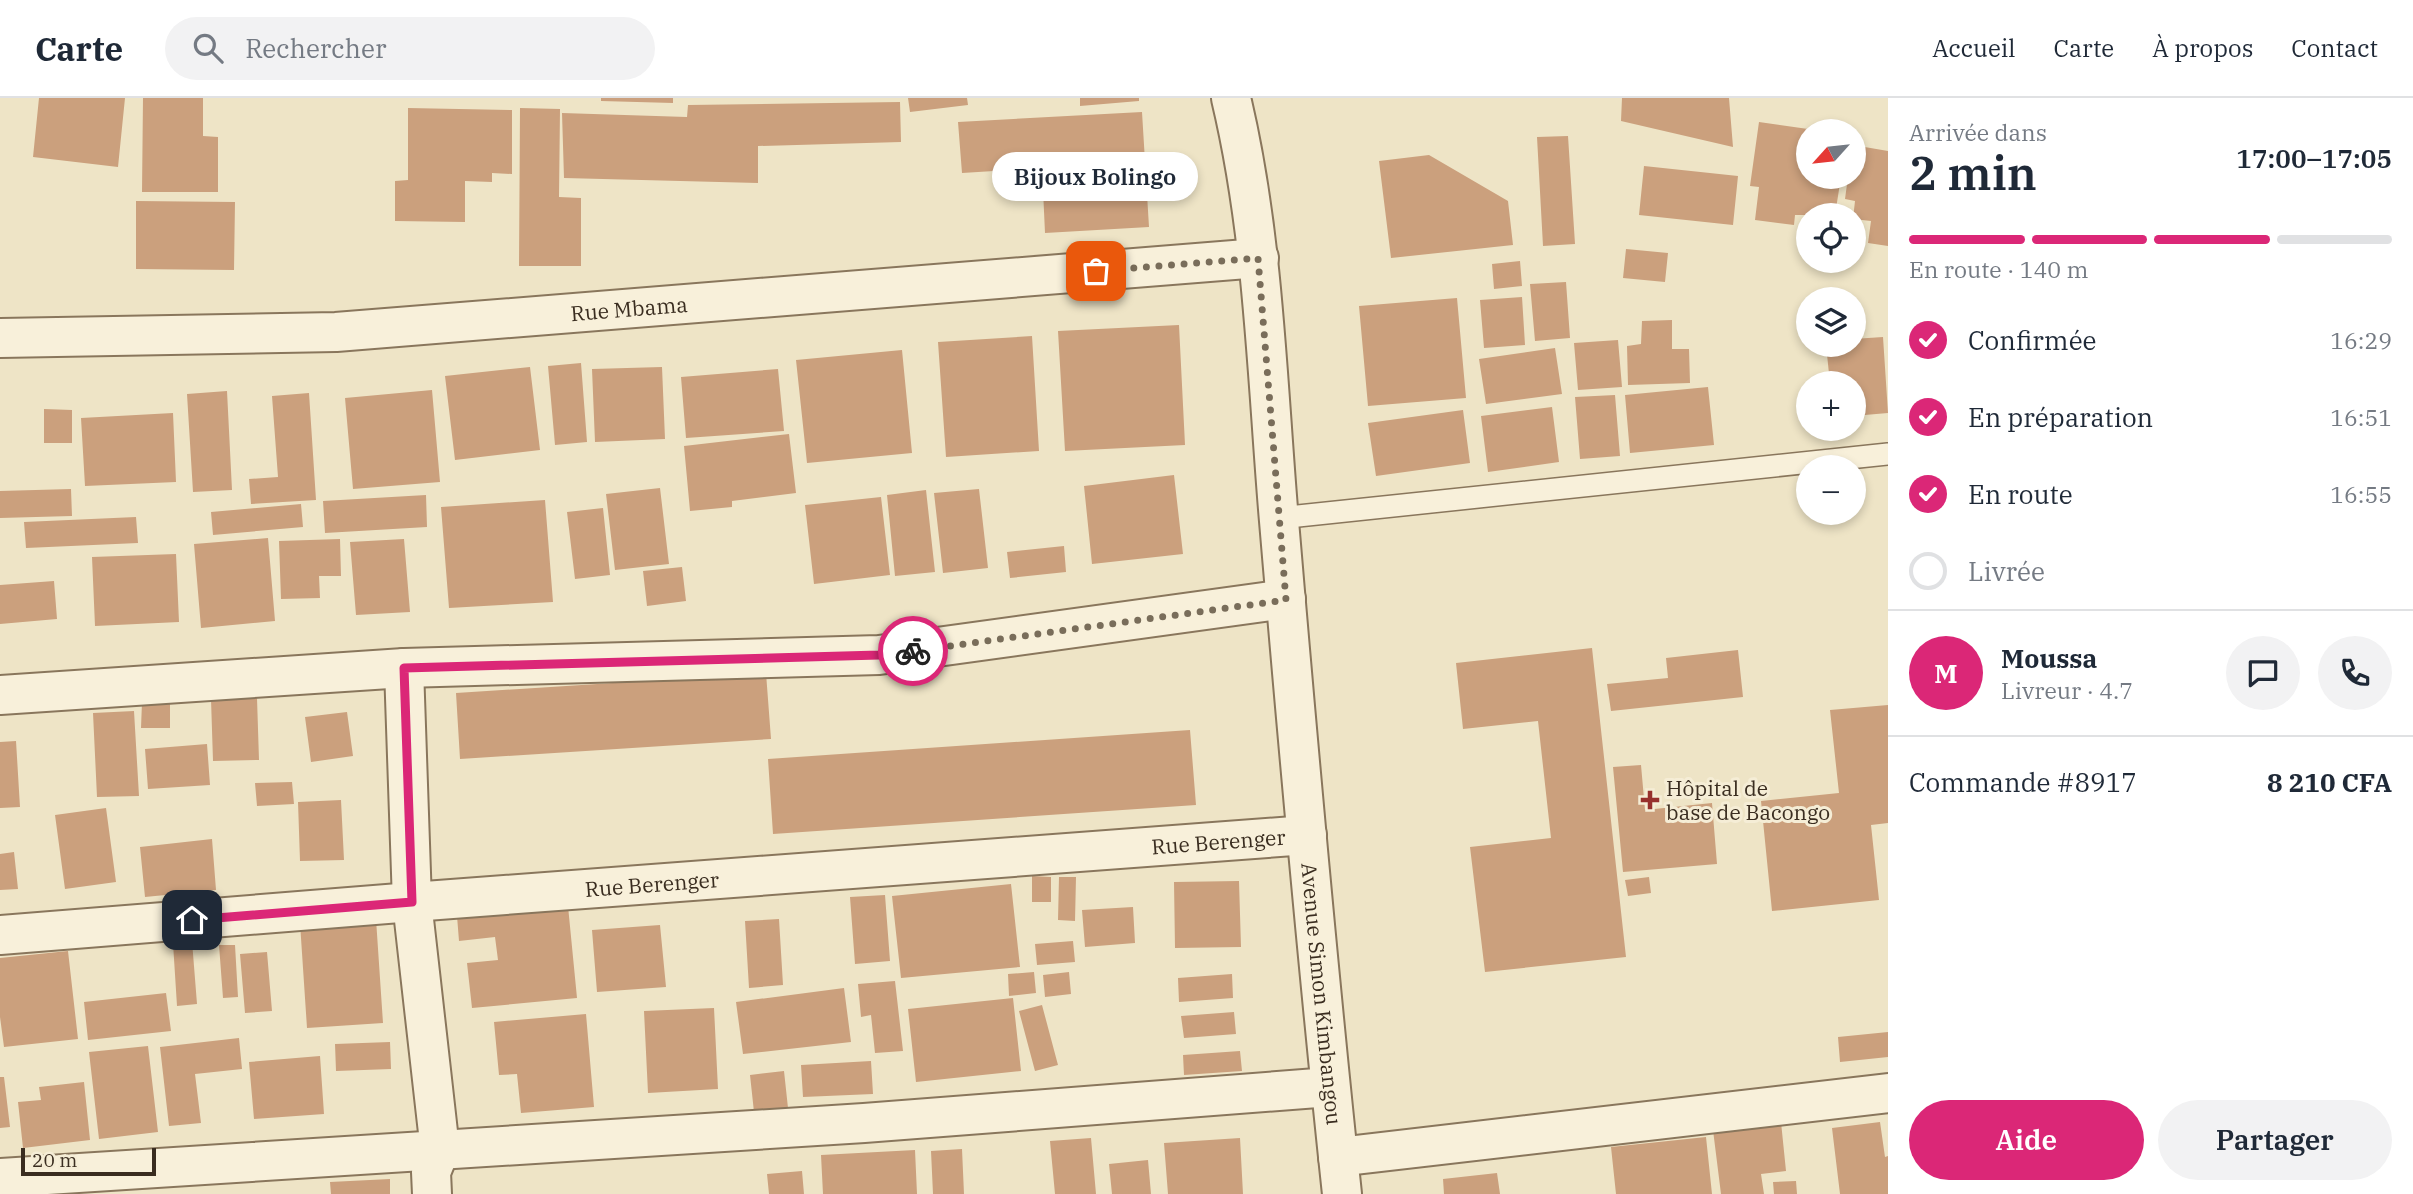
<!DOCTYPE html>
<html lang="fr">
<head>
<meta charset="utf-8">
<style>
	:root { --surface:#fff; --page:#f2f2f3; --text:#1f2937; --muted:#747a83; --line:#e0e1e3; --accent:#db2777 }
	body { margin:0; font-family:"IBM Plex Serif",serif; background:var(--page); color:var(--text); height:100vh; display:flex; flex-direction:column; font-size:26px; white-space:nowrap }
	* { box-sizing:border-box; margin:0 }
	p { font-size:23px; color:var(--muted) }
	.icon { flex:none; width:38px; height:38px; fill:none; stroke:currentColor; stroke-width:2; stroke-linecap:round; stroke-linejoin:round }
	.map { position:relative; flex:1; overflow:hidden }
	.drawer { display:flex; flex-direction:column; background:var(--surface); width:525px }
	.drawer>* { flex:none }
	.needle { width:46px; rotate:243deg }
	.buttons { position:absolute; left:1796px; top:21px; display:grid; gap:14px }
	.buttons a { display:grid; place-items:center; width:70px; height:70px; border-radius:50%; background:var(--surface); box-shadow:0 4px 10px #0003; font-size:35px }
	.scale { position:absolute; left:21px; bottom:18px; width:135px; box-sizing:border-box; padding-left:7px; border:4px solid #3a2d20; border-top:0; font-size:19px; line-height:24px; white-space:nowrap; color:#3a2d20; -webkit-text-stroke:5px #f5edd6; paint-order:stroke }
	.pin { position:absolute; display:grid; place-items:center; width:60px; height:60px; color:#fff; margin:-30px; border-radius:14px; box-shadow:0 4px 10px #0006 }
	.courier { position:absolute; display:grid; place-items:center; width:70px; height:70px; margin:-35px; border:5px solid #db2777; border-radius:50%; background:#fff; color:#222; box-shadow:0 2px 9px #0007 }
	.bubble { position:absolute; height:49px; border-radius:24px; background:var(--surface); box-shadow:0 4px 10px #0003; font-size:23px; font-weight:600; line-height:49px; text-align:center }
	.headline em { font-style:normal; font-weight:600 }
	.headline div { display:flex; flex-direction:column-reverse }
	.headline { display:flex; align-items:center; justify-content:space-between; height:119px; padding:0 21px }
	h1 { font-size:46px; font-weight:600; line-height:52px }
	.bar { display:grid; grid-template-columns:repeat(4,1fr); gap:10px 7px; align-content:center; height:84px; padding:0 21px }
	.bar i { height:9px; border-radius:5px; background:var(--line) }
	.bar .on { background:var(--accent) }
	.bar p { grid-column:span 4 }
	.line { display:flex; align-items:center; gap:18px; padding:0 21px; border-top:2px solid var(--line) }
	.line div { flex:1 }
	.round { display:grid; place-items:center; flex:none; width:74px; height:74px; border-radius:37px; background:var(--page) }
	ol { padding:0 21px; list-style:none }
	li { display:flex; align-items:center; gap:21px; height:77px }
	li p { margin-inline-start:auto }
	li .icon { padding:7px; border-radius:50%; background:var(--accent); color:#fff; stroke-width:4 }
	li:last-child { color:var(--muted) }
	li i { width:38px; height:38px; border:4px solid var(--line); border-radius:50% }
	.button { display:flex; gap:14px; margin-top:auto; padding:14px 21px }
	.button a { flex:1; height:80px; border-radius:42px; background:var(--accent); color:#fff; font-size:28px; font-weight:600; line-height:80px; text-align:center }
	.button a+a { background:var(--page); color:var(--text) }
	header { display:flex; align-items:center; gap:42px; box-sizing:border-box; height:98px; padding:0 35px; background:var(--surface); border-bottom:2px solid var(--line) }
	header strong { font-size:33px }
	nav { display:flex; gap:38px; margin-inline-start:auto; font-size:24px }
	.search { width:490px; height:63px; background:var(--page); display:flex; align-items:center; gap:18px; box-sizing:border-box; padding:0 24px; border-radius:38px; color:var(--muted); font-size:26px }
	main { display:flex; flex:1; min-height:0 }
	.map>svg:first-child { display:block }
</style>
</head>
<body>
<header>
<strong>Carte</strong>
<div class="search"><svg class="icon" aria-label="search" viewBox="0 0 24 24"><circle cx="10" cy="10" r="6"/><path d="M15 15l6 6"/></svg>Rechercher</div>
<nav><a>Accueil</a><a>Carte</a><a>À propos</a><a>Contact</a></nav>
</header>
<main>
<div class="map">
<svg width="1888" height="1096" viewBox="0 0 1888 1096">
	<rect width="100%" height="100%" fill="#eee4c6"/>
	<path fill="#cba07d" d="M 39,0 L 125,0 L 118,69 L 33,59 Z
		M 143,0 L 203,0 L 203,38 L 218,39 L 218,94 L 142,94 Z
		M 601,0 L 673,0 L 673,5 L 601,3 Z
		M 908,0 L 967,0 L 968,7 L 910,14 Z
		M 1080,0 L 1139,0 L 1139,3 L 1080,8 Z
		M 1622,0 L 1729,0 L 1733,49 L 1621,23 Z
		M 900,4 L 901,44 L 758,48 L 758,85 L 564,80 L 562,15 L 687,19 L 688,7 Z
		M 408,10 L 512,12 L 512,76 L 492,75 L 492,84 L 465,83 L 465,124 L 395,123 L 395,83 L 408,82 Z
		M 520,10 L 560,11 L 559,99 L 581,100 L 581,168 L 519,168 Z
		M 1142,14 L 1149,129 L 1045,135 L 1042,70 L 962,75 L 958,24 Z
		M 1759,24 L 1808,31 L 1808,79 L 1841,79 L 1835,117 L 1795,117 L 1794,127 L 1755,122 L 1759,89 L 1750,88 Z
		M 1568,38 L 1575,146 L 1543,148 L 1537,39 Z
		M 1853,47 L 1888,53 L 1888,148 L 1868,145 L 1871,123 L 1853,121 L 1855,103 L 1845,101 L 1848,79 L 1853,79 Z
		M 1429,57 L 1508,103 L 1513,147 L 1391,160 L 1379,63 Z
		M 1644,68 L 1738,78 L 1733,127 L 1639,117 Z
		M 136,103 L 235,104 L 234,172 L 136,171 Z
		M 1626,151 L 1668,155 L 1665,184 L 1623,180 Z
		M 1520,163 L 1522,188 L 1494,191 L 1492,166 Z
		M 1566,184 L 1570,240 L 1535,243 L 1530,186 Z
		M 1522,199 L 1525,247 L 1484,250 L 1480,202 Z
		M 1457,200 L 1466,300 L 1368,308 L 1359,208 Z
		M 1672,222 L 1672,251 L 1689,251 L 1690,285 L 1628,287 L 1627,248 L 1641,246 L 1642,223 Z
		M 1179,227 L 1185,347 L 1065,353 L 1058,233 Z
		M 1032,238 L 1039,353 L 946,359 L 938,244 Z
		M 1883,239 L 1888,315 L 1853,318 L 1853,285 L 1830,285 L 1826,247 L 1853,247 L 1853,241 Z
		M 1618,242 L 1622,289 L 1578,292 L 1574,245 Z
		M 1555,250 L 1562,296 L 1486,306 L 1479,261 Z
		M 902,252 L 912,355 L 807,365 L 796,262 Z
		M 581,265 L 587,344 L 555,347 L 548,268 Z
		M 530,269 L 540,352 L 455,362 L 445,278 Z
		M 662,269 L 665,341 L 595,344 L 592,271 Z
		M 778,271 L 784,333 L 686,340 L 681,279 Z
		M 1708,289 L 1714,347 L 1630,355 L 1625,297 Z
		M 432,292 L 440,384 L 353,391 L 345,300 Z
		M 227,293 L 232,392 L 193,394 L 187,296 Z
		M 309,295 L 316,402 L 251,406 L 249,381 L 278,379 L 272,298 Z
		M 1615,297 L 1620,358 L 1580,361 L 1575,299 Z
		M 1552,309 L 1559,364 L 1488,374 L 1481,318 Z
		M 44,311 L 72,312 L 72,345 L 44,345 Z
		M 1463,312 L 1470,365 L 1376,378 L 1368,325 Z
		M 173,315 L 176,384 L 85,388 L 81,320 Z
		M 789,336 L 796,395 L 732,403 L 732,409 L 690,413 L 684,348 Z
		M 1174,377 L 1183,456 L 1092,466 L 1084,388 Z
		M 660,390 L 669,466 L 615,472 L 606,396 Z
		M 71,391 L 72,418 L 0,420 L 0,393 Z
		M 979,391 L 988,470 L 943,475 L 934,395 Z
		M 926,392 L 935,474 L 895,478 L 887,397 Z
		M 426,397 L 427,429 L 325,435 L 323,403 Z
		M 881,399 L 890,477 L 814,486 L 805,407 Z
		M 545,402 L 553,504 L 449,510 L 441,409 Z
		M 301,406 L 303,429 L 213,437 L 211,414 Z
		M 603,410 L 610,477 L 575,481 L 567,414 Z
		M 136,419 L 138,445 L 26,450 L 24,424 Z
		M 268,440 L 275,523 L 201,530 L 194,446 Z
		M 340,441 L 341,478 L 319,478 L 320,500 L 281,501 L 279,443 Z
		M 404,441 L 410,514 L 356,517 L 350,444 Z
		M 1064,448 L 1066,474 L 1010,480 L 1007,454 Z
		M 176,456 L 179,524 L 95,528 L 92,459 Z
		M 682,469 L 686,503 L 647,508 L 643,473 Z
		M 54,483 L 57,521 L 0,526 L 0,487 Z
		M 1592,550 L 1626,859 L 1485,874 L 1470,749 L 1551,740 L 1538,623 L 1463,631 L 1456,565 Z
		M 1738,552 L 1743,599 L 1611,613 L 1607,586 L 1668,580 L 1666,560 Z
		M 766,575 L 771,641 L 460,661 L 456,595 Z
		M 257,600 L 259,662 L 213,663 L 211,601 Z
		M 142,604 L 170,605 L 170,630 L 141,630 Z
		M 1888,607 L 1888,725 L 1871,727 L 1879,802 L 1772,813 L 1761,703 L 1839,695 L 1830,612 Z
		M 134,613 L 139,698 L 97,699 L 93,615 Z
		M 347,614 L 353,658 L 311,664 L 305,619 Z
		M 1190,632 L 1196,707 L 773,736 L 768,661 Z
		M 16,643 L 20,709 L 0,710 L 0,644 Z
		M 207,646 L 210,687 L 148,691 L 145,651 Z
		M 1641,667 L 1645,712 L 1712,705 L 1717,766 L 1623,774 L 1613,669 Z
		M 292,684 L 294,706 L 257,708 L 255,685 Z
		M 341,702 L 344,762 L 300,763 L 298,704 Z
		M 106,710 L 116,784 L 65,791 L 55,717 Z
		M 212,741 L 216,792 L 145,799 L 140,749 Z
		M 14,754 L 18,791 L 0,792 L 0,756 Z
		M 1032,778 L 1051,779 L 1051,804 L 1032,804 Z
		M 1059,779 L 1076,779 L 1075,823 L 1058,822 Z
		M 1649,779 L 1651,795 L 1628,798 L 1625,782 Z
		M 1239,783 L 1241,849 L 1175,850 L 1174,784 Z
		M 1011,786 L 1020,869 L 901,880 L 892,798 Z
		M 885,797 L 890,863 L 855,866 L 850,799 Z
		M 568,808 L 577,900 L 472,910 L 467,865 L 498,862 L 495,839 L 459,843 L 457,818 Z
		M 1133,809 L 1135,845 L 1085,849 L 1082,812 Z
		M 376,821 L 383,925 L 307,930 L 300,825 Z
		M 779,821 L 783,887 L 749,890 L 745,823 Z
		M 660,827 L 666,889 L 597,894 L 592,832 Z
		M 192,843 L 197,906 L 177,908 L 173,845 Z
		M 1073,843 L 1075,864 L 1037,867 L 1035,846 Z
		M 219,847 L 235,847 L 238,899 L 223,900 Z
		M 68,853 L 78,941 L 4,949 L 0,919 L 0,860 Z
		M 267,854 L 272,913 L 245,915 L 240,856 Z
		M 1034,874 L 1036,895 L 1009,898 L 1008,876 Z
		M 1069,874 L 1071,896 L 1045,899 L 1043,877 Z
		M 1232,876 L 1233,900 L 1179,904 L 1178,880 Z
		M 895,883 L 903,953 L 875,955 L 871,917 L 861,919 L 858,886 Z
		M 844,890 L 851,944 L 743,956 L 736,904 Z
		M 166,895 L 171,933 L 88,942 L 84,904 Z
		M 1013,900 L 1021,973 L 916,984 L 908,911 Z
		M 1042,907 L 1058,967 L 1035,973 L 1019,913 Z
		M 714,910 L 718,991 L 648,995 L 644,913 Z
		M 1234,914 L 1236,936 L 1184,940 L 1181,918 Z
		M 586,916 L 594,1009 L 521,1015 L 517,976 L 499,977 L 494,924 Z
		M 1888,934 L 1888,959 L 1840,964 L 1838,939 Z
		M 239,940 L 242,971 L 195,976 L 201,1025 L 169,1028 L 160,949 Z
		M 390,944 L 391,971 L 336,973 L 335,946 Z
		M 148,948 L 158,1034 L 99,1041 L 89,954 Z
		M 1240,953 L 1242,973 L 1184,977 L 1183,957 Z
		M 320,958 L 324,1016 L 254,1021 L 249,964 Z
		M 871,963 L 873,996 L 803,999 L 801,967 Z
		M 784,973 L 788,1010 L 754,1014 L 750,977 Z
		M 0,979 L 4,979 L 10,1029 L 0,1030 Z
		M 84,984 L 90,1042 L 23,1050 L 18,1004 L 41,1002 L 39,989 Z
		M 1781,1024 L 1786,1073 L 1761,1076 L 1764,1096 L 1721,1096 L 1713,1032 Z
		M 1880,1024 L 1885,1059 L 1888,1058 L 1888,1096 L 1840,1096 L 1832,1030 Z
		M 1706,1039 L 1712,1096 L 1616,1096 L 1611,1049 Z
		M 1091,1040 L 1096,1096 L 1055,1096 L 1050,1043 Z
		M 1240,1040 L 1243,1096 L 1168,1096 L 1164,1045 Z
		M 962,1051 L 964,1096 L 933,1096 L 931,1053 Z
		M 915,1052 L 917,1096 L 823,1096 L 821,1057 Z
		M 1148,1062 L 1151,1096 L 1112,1096 L 1109,1066 Z
		M 802,1073 L 804,1096 L 769,1096 L 767,1076 Z
		M 1497,1075 L 1500,1096 L 1444,1096 L 1443,1081 Z
		M 390,1081 L 390,1096 L 331,1096 L 330,1084 Z
		M 1796,1083 L 1797,1096 L 1774,1096 L 1773,1084 Z"/>
	<g fill="none" stroke-linecap="round" stroke-linejoin="round">
		<g stroke="#89765c" stroke-width="24">
			<path id="service" d="M 1279,420 L 1888,356"/>
		</g>
		<g stroke="#89765c" stroke-width="42">
			<g id="minor">
				<path id="s1" d="M 1231,0 C 1264,138 1267,282 1279,423 C 1298,648 1318,872 1342,1096"/>
				<path id="s2" d="M 0,240 L 336,234 L 1259,160"/>
				<path d="M 404,570 L 412,804 L 440,1052 L 431,1074 L 432,1096"/>
				<path d="M 0,597 L 404,570 L 879,557 L 1286,501"/>
				<path id="s3" d="M 0,837 L 412,804 L 1307,737"/>
				<path d="M 1338,1059 L 1888,995"/>
				<path d="M 0,1080 L 864,1025 L 1330,989"/>
			</g>
		</g>
		<use href="#service" stroke="#f8f0da" stroke-width="21"/>
		<use href="#minor" stroke="#f8f0da" stroke-width="38"/>
	</g>
	<g fill="none" stroke-linecap="round" stroke-linejoin="round">
		<path stroke="#796d5a" stroke-width="7" stroke-dasharray="0 12.6" d="M 913,553 L 1286,502 L 1258,160 L 1096,173"/>
		<path stroke="#db2777" stroke-width="9" d="M 192,822 L 412,804 L 404,570 L 879,557 L 913,553"/>
	</g>
	<path fill="#97302d" stroke="#f5edd6" stroke-width="2.5" d="M1646.5 691.5h7v7h7v7h-7v7h-7v-7h-7v-7h7z"/>
	<g text-anchor="middle" dominant-baseline="central" stroke-width="6" stroke-linejoin="round" paint-order="stroke">
		<g font-size="21" fill="#3a2d20" stroke="#f5edd6">
			<text stroke="none"><textPath href="#s2" startOffset="630">Rue Mbama</textPath></text>
			<text stroke="none"><textPath href="#s3" startOffset="1222">Rue Berenger</textPath></text>
			<text stroke="none"><textPath href="#s3" startOffset="654">Rue Berenger</textPath></text>
			<text stroke="none"><textPath href="#s1" startOffset="901">Avenue Simon Kimbangou</textPath></text>
		</g>
		<g font-size="21" fill="#3a2d20" stroke="#f5edd6" text-anchor="start">
			<text x="1666" y="690">Hôpital de<tspan x="1666" dy="24">base de Bacongo</tspan></text>
		</g>
	</g>
</svg>
<div class="buttons">
<a><svg class="needle" viewBox="-14 -14 28 28"><path d="M0-13l5 13h-10z" fill="#e53935"/><path d="M0 13l5-13h-10z" fill="#747a83"/></svg></a>
<a><svg class="icon" aria-label="locate" viewBox="0 0 24 24"><circle cx="12" cy="12" r="6"/><path d="M12 2v4M12 18v4M2 12h4M18 12h4"/></svg></a>
<a><svg class="icon" aria-label="layers" viewBox="0 0 24 24"><path d="M12 4l9 5-9 5-9-5zM3 14l9 5 9-5"/></svg></a>
<a>+</a>
<a>−</a>
</div>
<div class="scale">20 m</div>
<div class="pin" style="left:1096px;top:173px;background:#ea580c"><svg class="icon" aria-label="bag" viewBox="0 0 24 24"><path d="M5 8h14l-1 12H6zM9 8a3 3 0 0 1 6 0"/></svg></div>
<div class="pin" style="left:192px;top:822px;background:#1f2937"><svg class="icon" aria-label="home" viewBox="0 0 24 24"><path d="M3 11l9-7 9 7M6 9v11h12V9"/></svg></div>
<div class="courier" style="left:913px;top:553px"><svg class="icon" aria-label="bike" viewBox="0 0 24 24"><circle cx="6" cy="16" r="4"/><circle cx="18" cy="16" r="4"/><path d="M6 16l4-8h5l3 8M10 8l3 8H6M13 5h3"/></svg></div>
<div class="bubble" style="left:992px;top:54px;width:206px">Bijoux Bolingo</div>
</div>
<section class="drawer">
<div class="headline"><div><h1>2 min</h1><p>Arrivée dans</p></div><em>17:00–17:05</em></div>
<div class="bar"><i class="on"></i><i class="on"></i><i class="on"></i><i></i><p>En route · 140 m</p></div>
<ol>
<li><svg class="icon" aria-label="check" viewBox="0 0 24 24"><path d="M5 12l5 5 9-10"/></svg>Confirmée<p>16:29</p></li>
<li><svg class="icon" aria-label="check" viewBox="0 0 24 24"><path d="M5 12l5 5 9-10"/></svg>En préparation<p>16:51</p></li>
<li><svg class="icon" aria-label="check" viewBox="0 0 24 24"><path d="M5 12l5 5 9-10"/></svg>En route<p>16:55</p></li>
<li><i></i>Livrée</li>
</ol>
<div class="line" style="height:126px"><b class="round" style="background:var(--accent);color:#fff">M</b><div><b>Moussa</b><p>Livreur · 4.7</p></div><a class="round"><svg class="icon" aria-label="chat" viewBox="0 0 24 24"><path d="M4 5h16v11H9l-5 4z"/></svg></a><a class="round"><svg class="icon" aria-label="phone" viewBox="0 0 24 24"><path d="M5 4h4l2 5-3 2q2 4 5 5l2-3 5 2v4C11 20 4 13 5 4z"/></svg></a></div>
<div class="line" style="height:91px"><div>Commande #8917</div><b>8 210 CFA</b></div>
<div class="button"><a>Aide</a><a>Partager</a></div>
</section>
</main>
</body>
</html>
